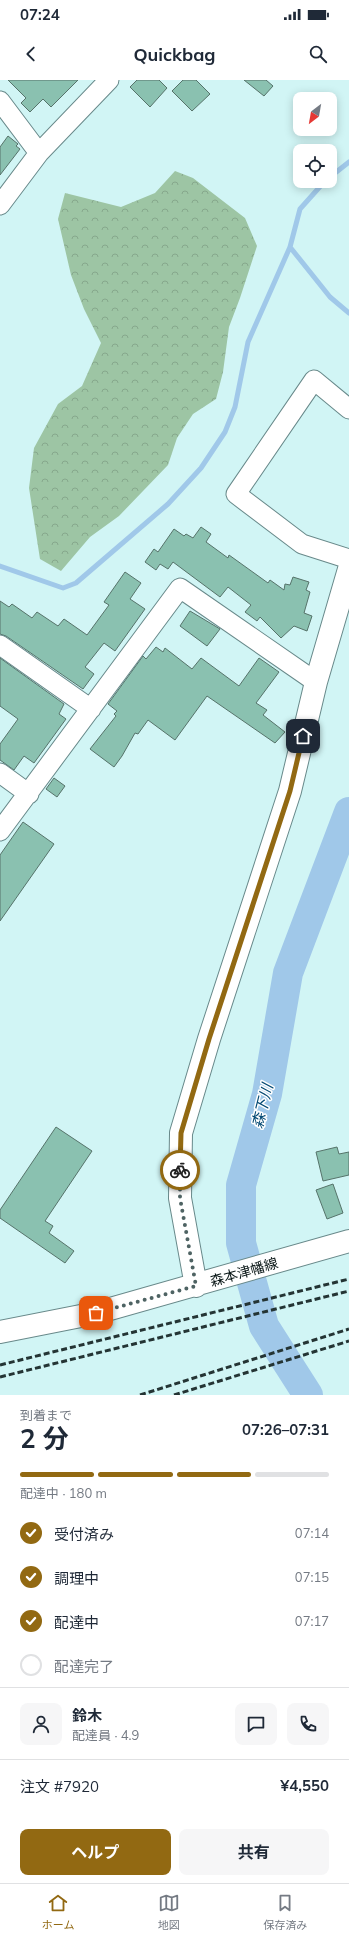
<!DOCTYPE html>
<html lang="ja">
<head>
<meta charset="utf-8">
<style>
	:root { --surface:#fff; --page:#f6f6f7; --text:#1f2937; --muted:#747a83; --line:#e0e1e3; --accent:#926912 }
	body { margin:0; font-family:Mulish,"Noto Sans JP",sans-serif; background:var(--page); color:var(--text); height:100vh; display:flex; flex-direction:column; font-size:15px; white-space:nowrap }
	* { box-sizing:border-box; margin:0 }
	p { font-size:13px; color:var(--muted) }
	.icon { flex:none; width:22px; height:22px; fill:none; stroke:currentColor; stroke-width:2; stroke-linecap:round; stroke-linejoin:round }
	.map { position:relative; height:1315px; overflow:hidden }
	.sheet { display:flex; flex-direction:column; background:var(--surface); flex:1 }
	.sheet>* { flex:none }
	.needle { width:26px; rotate:211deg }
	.fabs { position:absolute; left:293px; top:12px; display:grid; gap:8px }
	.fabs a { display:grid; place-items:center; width:44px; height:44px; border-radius:8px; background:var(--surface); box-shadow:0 2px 10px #0003; font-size:20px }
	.pin { position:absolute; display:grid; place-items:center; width:34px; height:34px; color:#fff; margin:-17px; border-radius:8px; box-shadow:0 2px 6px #0006 }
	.courier { position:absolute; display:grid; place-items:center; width:40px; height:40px; margin:-20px; border:3px solid #926912; border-radius:50%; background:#fff; color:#222; box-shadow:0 1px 5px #0007 }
	.headline em { font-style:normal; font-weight:700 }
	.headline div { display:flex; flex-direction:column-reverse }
	.headline { display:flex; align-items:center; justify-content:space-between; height:68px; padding:0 20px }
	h1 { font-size:26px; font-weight:700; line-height:30px }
	.bar { display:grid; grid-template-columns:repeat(4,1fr); gap:6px 4px; align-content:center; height:48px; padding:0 20px }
	.bar i { height:5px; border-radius:3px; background:var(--line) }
	.bar .current { background:var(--accent) }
	.bar p { grid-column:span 4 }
	.line { display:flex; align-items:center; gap:10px; padding:0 20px; border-top:1px solid var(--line) }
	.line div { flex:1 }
	.round { display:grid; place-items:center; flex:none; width:42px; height:42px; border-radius:8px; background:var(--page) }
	ol { padding:0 20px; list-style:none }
	li { display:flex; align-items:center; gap:12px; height:44px }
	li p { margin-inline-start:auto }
	li .icon { padding:4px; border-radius:50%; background:var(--accent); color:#fff; stroke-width:4 }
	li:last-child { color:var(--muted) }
	li i { width:22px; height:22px; border:2px solid var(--line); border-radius:50% }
	.cta { display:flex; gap:8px; margin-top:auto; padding:8px 20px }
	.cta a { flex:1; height:46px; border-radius:8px; background:var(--accent); color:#fff; font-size:16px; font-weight:700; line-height:46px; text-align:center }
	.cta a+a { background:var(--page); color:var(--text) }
	.status { display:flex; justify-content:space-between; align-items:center; height:28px; padding:0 20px; background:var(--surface); direction:ltr }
	.status svg { height:11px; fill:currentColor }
	header { display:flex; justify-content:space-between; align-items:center; height:52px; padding:0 20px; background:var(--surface); font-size:18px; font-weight:700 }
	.dock { display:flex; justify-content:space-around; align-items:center; height:56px; border-top:1px solid var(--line); background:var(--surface); font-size:11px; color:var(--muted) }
	.dock a { display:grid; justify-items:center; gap:2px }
	.dock .current { color:var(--accent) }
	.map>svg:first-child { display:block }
</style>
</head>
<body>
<div class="status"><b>07:24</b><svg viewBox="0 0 49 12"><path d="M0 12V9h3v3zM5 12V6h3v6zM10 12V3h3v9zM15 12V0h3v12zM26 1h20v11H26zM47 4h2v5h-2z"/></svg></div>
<header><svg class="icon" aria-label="back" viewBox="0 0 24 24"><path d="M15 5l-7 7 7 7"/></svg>Quickbag<svg class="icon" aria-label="search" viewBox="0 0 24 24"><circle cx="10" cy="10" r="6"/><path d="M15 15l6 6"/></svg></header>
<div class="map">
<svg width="349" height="1315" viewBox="0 0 349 1315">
	<defs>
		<pattern id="forest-crowns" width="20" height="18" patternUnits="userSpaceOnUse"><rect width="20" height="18" fill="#9dc5a4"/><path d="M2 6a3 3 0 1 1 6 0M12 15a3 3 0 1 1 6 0" fill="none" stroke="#86a88c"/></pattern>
	</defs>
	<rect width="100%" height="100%" fill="#d1f5f5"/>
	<path fill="url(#forest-crowns)" d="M 175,91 L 193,98 L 245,138 L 257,166 L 240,218 L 229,247 L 223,292 L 216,319 L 193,334 L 177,358 L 168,385 L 119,436 L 90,457 L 61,491 L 40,479 L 29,408 L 34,368 L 58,324 L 82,306 L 101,263 L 84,229 L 71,195 L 58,139 L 65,113 L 121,127 L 155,113 Z"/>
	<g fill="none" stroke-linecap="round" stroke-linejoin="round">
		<path stroke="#a0c8e9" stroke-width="5" d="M 330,97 L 349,82
			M 290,167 L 330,217 L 349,233
			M 0,486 L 63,508 L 76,503 L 168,424 L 201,388 L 225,352 L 235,327 L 248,262 L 290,167 L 300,129 L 325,101"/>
		<path stroke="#a0c8e9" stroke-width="30" d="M 308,1315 L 264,1246 L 241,1163 L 241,1105 L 267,1014 L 288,893 L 349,732"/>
	</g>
	<path fill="#8ac1b0" stroke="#56736a" d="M 8,0 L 78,0 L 51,27 L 43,19 L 30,32 L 21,23 L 26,18 Z
		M 137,0 L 159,0 L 167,8 L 150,27 L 130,7 Z
		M 183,0 L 196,0 L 210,14 L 192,31 L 172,11 Z
		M 244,0 L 266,0 L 273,6 L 264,16 Z
		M 8,56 L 18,64 L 16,66 L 20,69 L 0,95 L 0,67 Z
		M 201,447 L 211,454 L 206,462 L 228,478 L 229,475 L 268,503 L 270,500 L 284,510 L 285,504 L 290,505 L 293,497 L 309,502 L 306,510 L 310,512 L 304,533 L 312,536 L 307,551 L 294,546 L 281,558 L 260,537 L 257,541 L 245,532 L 251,525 L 228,507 L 220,517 L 173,482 L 168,489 L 160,484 L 156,490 L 145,482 L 154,469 L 158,472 L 174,449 L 184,456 L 186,454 L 193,458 Z
		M 125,492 L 141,503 L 130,519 L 145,529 L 115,571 L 104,563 L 85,587 L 94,594 L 83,609 L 6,556 L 0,554 L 0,521 L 9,527 L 12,524 L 32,538 L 37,532 L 58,546 L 64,539 L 87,555 L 109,525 L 104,522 Z
		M 190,531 L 220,549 L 207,566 L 180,546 Z
		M 156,567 L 163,572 L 165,568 L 192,589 L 201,578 L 239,606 L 259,578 L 279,592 L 256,623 L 267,630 L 263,635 L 285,652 L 275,663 L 207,616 L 175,660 L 148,640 L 138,654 L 135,653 L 122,676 L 114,687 L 90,669 L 116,636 L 114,634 L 117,631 L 108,624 L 143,576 L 146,579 Z
		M 0,578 L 64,624 L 59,634 L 66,639 L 34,683 L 24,676 L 14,690 L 0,680 L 0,664 L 18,639 L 0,626 Z
		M 54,698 L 65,706 L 57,717 L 46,709 Z
		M 23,742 L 54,764 L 0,841 L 0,775 Z
		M 56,1047 L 92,1071 L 45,1141 L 53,1146 L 49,1153 L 74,1171 L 65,1183 L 0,1138 L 0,1130 Z
		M 337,1067 L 339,1074 L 349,1072 L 349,1095 L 323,1101 L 316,1072 Z
		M 333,1104 L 343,1133 L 327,1139 L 316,1110 Z"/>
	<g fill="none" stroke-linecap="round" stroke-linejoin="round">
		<g stroke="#68898a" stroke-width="21">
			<path id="street" d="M 0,21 L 39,73
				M 0,125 L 39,73 L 109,0
				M 349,329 L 314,300 L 236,414 L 302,464 L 349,479
				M 0,565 L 91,629
				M 0,693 L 29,714
				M 0,751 L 180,508 L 316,602"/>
		</g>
		<g stroke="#68898a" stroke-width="24">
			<path id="secondary" d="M 196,1206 L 180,1118 L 181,1053 L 209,959 L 290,711 L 316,602 L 349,489
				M 0,1252 L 96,1233 L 349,1161"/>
		</g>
		<use href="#street" stroke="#fff" stroke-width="19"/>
		<use href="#secondary" stroke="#fff" stroke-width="22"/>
		<path stroke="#243434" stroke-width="3" stroke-dasharray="6 3" stroke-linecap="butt" d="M 0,1285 L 349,1199
			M 0,1297 L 349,1211
			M 140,1315 L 349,1249
			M 174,1315 L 349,1261"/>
	</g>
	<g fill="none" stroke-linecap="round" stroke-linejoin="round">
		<path stroke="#4e6363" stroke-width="4" stroke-dasharray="0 7.2" d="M 96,1233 L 196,1206 L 180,1118 L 180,1090"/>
		<path stroke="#926912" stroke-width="5" d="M 180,1090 L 181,1053 L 209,959 L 290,711 L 303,656"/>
	</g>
	<g text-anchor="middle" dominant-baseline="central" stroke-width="3" stroke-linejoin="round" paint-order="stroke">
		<g font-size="14" fill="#081515" stroke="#fff">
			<text transform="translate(244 1192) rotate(-16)">森本津幡線</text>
		</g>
		<g font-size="15" font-style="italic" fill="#044973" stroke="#fff">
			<text transform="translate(262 1026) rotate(-76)">森下川</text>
		</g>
	</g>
</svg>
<div class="fabs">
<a><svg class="needle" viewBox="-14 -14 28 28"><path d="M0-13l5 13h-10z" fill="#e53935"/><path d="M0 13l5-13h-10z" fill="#747a83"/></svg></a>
<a><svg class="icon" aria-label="locate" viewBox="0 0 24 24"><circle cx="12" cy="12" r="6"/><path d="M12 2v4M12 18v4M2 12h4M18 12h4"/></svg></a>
</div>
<div class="pin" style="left:96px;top:1233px;background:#ea580c"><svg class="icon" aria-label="bag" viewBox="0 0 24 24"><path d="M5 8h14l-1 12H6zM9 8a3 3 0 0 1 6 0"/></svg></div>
<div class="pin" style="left:303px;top:656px;background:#1f2937"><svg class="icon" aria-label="home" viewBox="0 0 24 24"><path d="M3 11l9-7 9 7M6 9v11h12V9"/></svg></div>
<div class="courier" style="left:180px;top:1090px"><svg class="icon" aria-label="bike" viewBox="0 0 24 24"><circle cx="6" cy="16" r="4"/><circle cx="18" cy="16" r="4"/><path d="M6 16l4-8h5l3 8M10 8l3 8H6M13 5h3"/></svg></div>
</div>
<section class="sheet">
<div class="headline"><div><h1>2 分</h1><p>到着まで</p></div><em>07:26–07:31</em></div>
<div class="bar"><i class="current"></i><i class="current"></i><i class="current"></i><i></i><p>配達中 · 180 m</p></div>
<ol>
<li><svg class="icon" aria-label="check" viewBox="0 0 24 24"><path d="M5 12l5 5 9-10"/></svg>受付済み<p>07:14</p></li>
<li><svg class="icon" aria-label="check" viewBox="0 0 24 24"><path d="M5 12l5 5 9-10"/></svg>調理中<p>07:15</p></li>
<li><svg class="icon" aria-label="check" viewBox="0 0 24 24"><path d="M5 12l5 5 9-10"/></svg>配達中<p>07:17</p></li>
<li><i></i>配達完了</li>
</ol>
<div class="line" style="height:72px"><a class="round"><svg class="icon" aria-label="person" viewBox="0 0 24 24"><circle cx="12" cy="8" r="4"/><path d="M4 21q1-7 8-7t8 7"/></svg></a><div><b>鈴木</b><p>配達員 · 4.9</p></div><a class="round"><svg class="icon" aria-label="chat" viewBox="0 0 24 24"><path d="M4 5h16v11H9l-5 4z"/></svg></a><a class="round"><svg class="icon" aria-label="phone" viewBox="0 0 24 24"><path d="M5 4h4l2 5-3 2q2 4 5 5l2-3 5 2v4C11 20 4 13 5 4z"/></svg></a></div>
<div class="line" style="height:52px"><div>注文 #7920</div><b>¥4,550</b></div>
<div class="cta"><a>ヘルプ</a><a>共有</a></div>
</section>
<nav class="dock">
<a class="current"><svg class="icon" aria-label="home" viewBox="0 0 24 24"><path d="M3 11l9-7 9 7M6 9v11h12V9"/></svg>ホーム</a>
<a><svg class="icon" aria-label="map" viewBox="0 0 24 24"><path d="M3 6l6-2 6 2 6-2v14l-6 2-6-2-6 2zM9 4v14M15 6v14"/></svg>地図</a>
<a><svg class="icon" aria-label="saved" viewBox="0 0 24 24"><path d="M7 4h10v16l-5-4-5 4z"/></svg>保存済み</a>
</nav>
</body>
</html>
